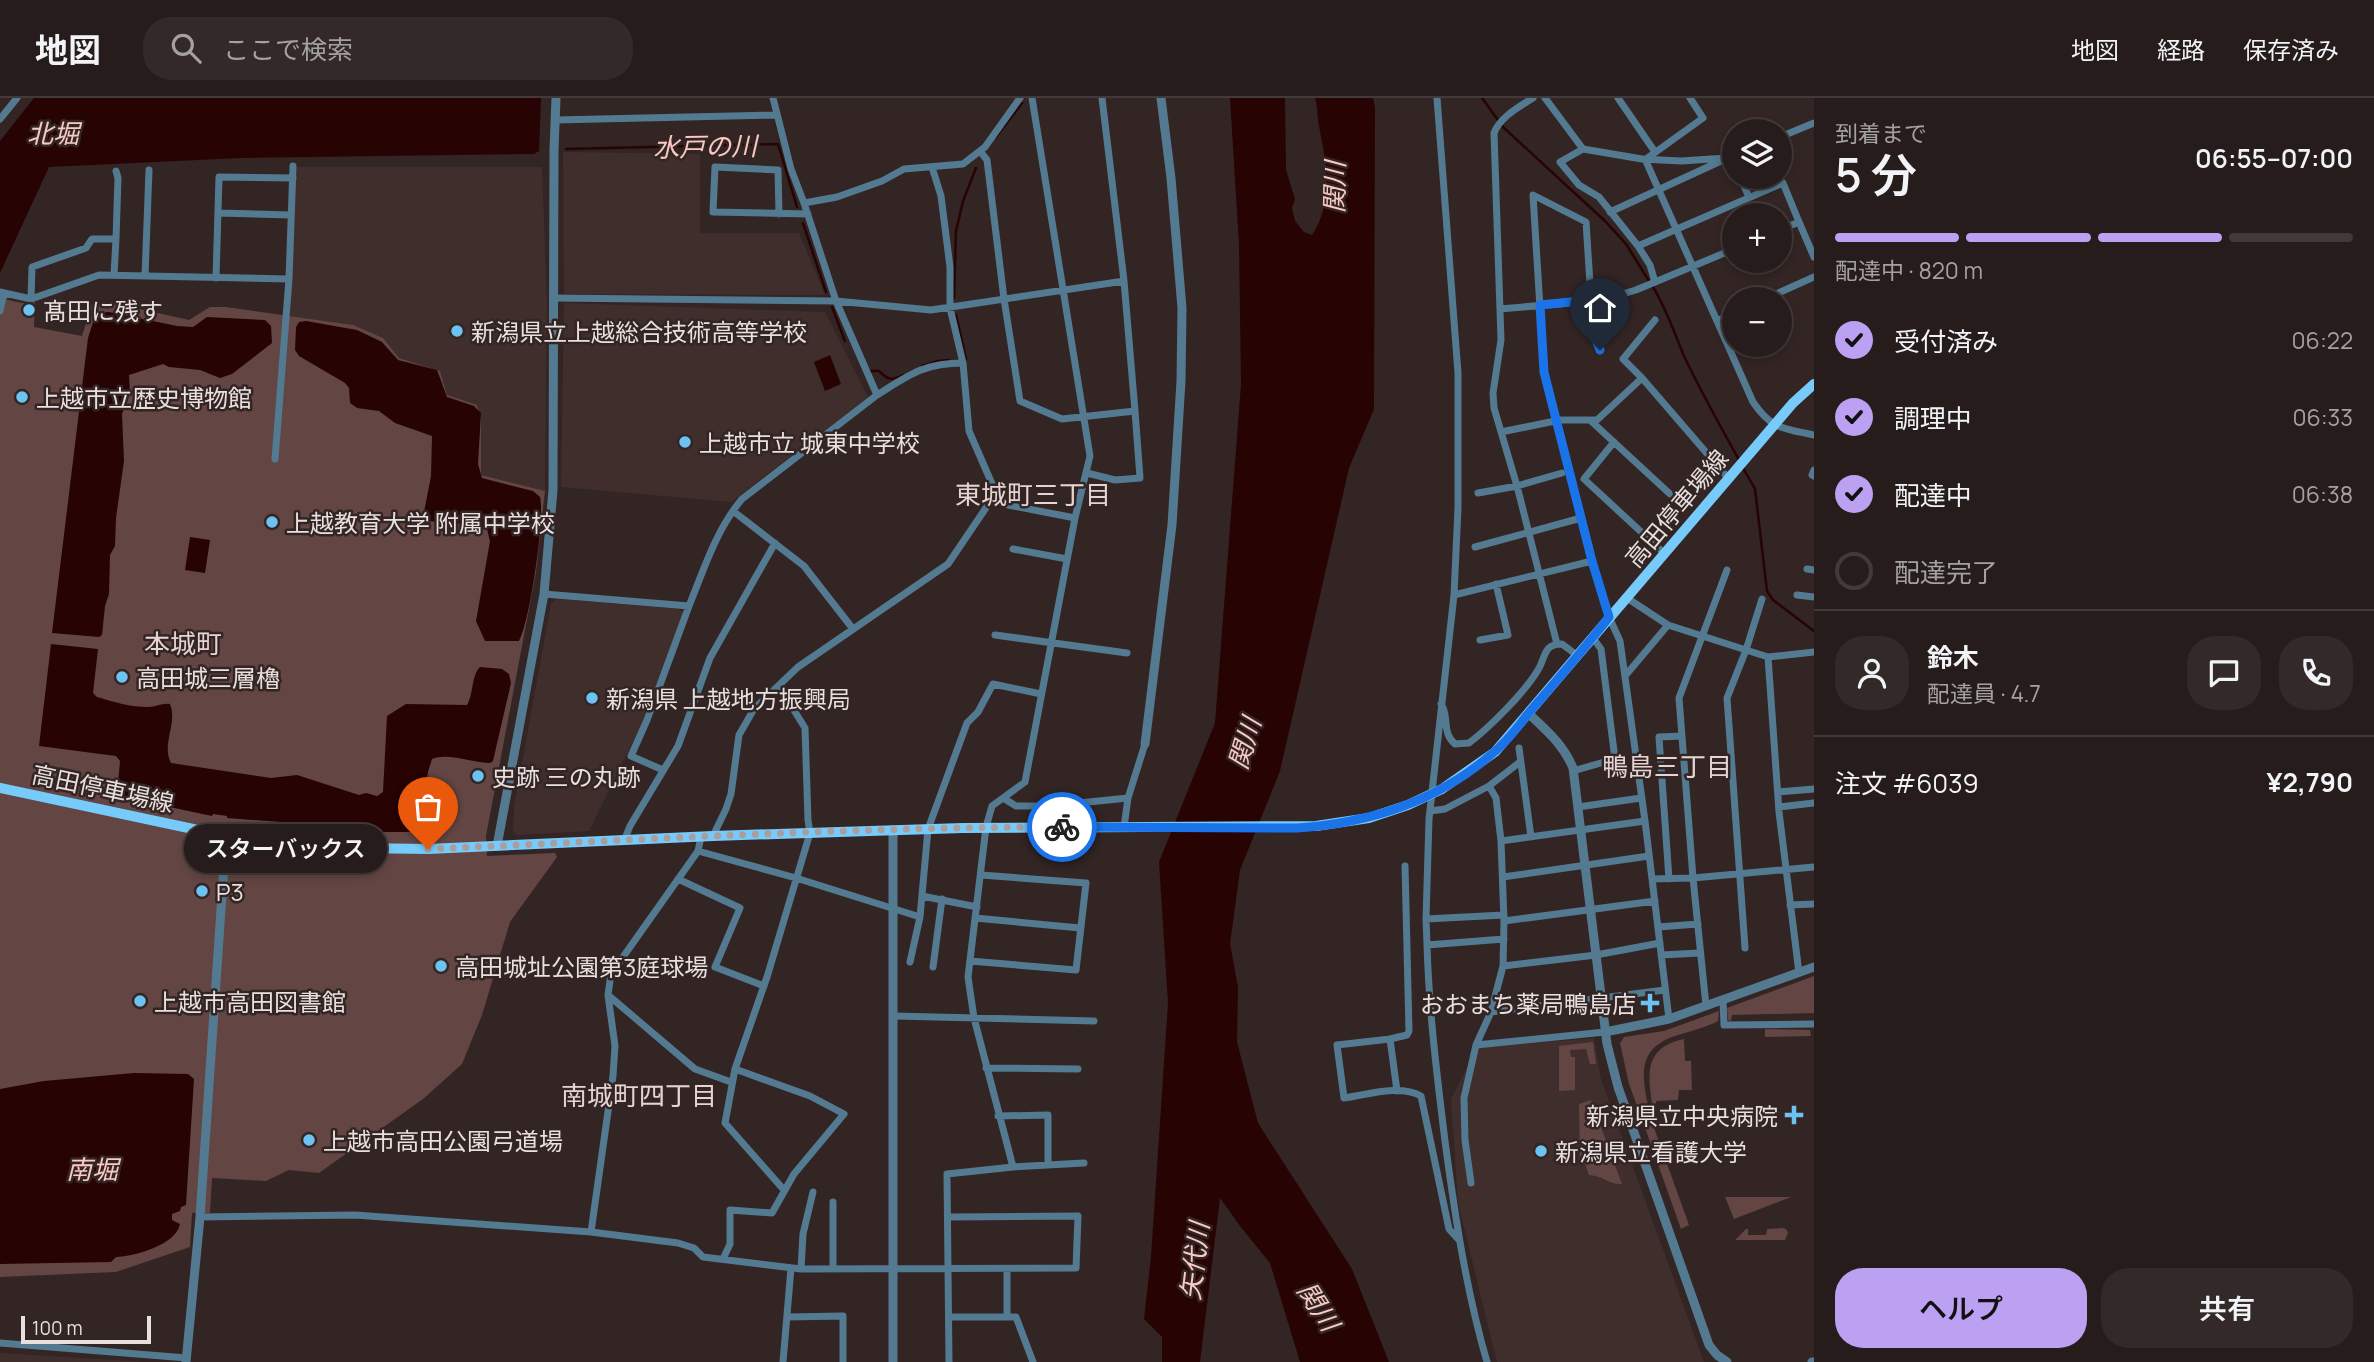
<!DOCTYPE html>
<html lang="ja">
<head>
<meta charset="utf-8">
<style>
	:root { --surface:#261c1b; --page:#322928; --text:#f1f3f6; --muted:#a4a1a3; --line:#423a3a; --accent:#bca0f2 }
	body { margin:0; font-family:Manrope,"Noto Sans JP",sans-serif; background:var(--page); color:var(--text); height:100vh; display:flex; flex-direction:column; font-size:26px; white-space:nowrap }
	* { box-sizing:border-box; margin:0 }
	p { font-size:23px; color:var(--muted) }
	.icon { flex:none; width:38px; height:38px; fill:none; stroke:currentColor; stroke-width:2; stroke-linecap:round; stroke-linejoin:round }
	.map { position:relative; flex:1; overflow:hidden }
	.drawer { display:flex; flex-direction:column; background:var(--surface); width:560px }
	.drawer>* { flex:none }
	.controls { position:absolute; left:1722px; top:21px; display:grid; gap:14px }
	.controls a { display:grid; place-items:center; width:70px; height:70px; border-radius:50%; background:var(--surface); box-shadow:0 4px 10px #0003,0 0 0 2px var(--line); font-size:35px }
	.scale { position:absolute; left:21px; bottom:18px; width:130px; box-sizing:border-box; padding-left:7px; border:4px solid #e8dfde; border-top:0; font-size:19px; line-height:24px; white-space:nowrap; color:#e8dfde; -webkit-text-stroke:5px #322524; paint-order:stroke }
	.pin { position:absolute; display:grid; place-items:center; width:60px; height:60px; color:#fff; margin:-72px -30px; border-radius:50% 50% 50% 0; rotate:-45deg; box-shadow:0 0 7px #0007 }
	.pin .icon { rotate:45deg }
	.courier { position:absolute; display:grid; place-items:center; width:70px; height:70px; margin:-35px; border:5px solid #1a73e8; border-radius:50%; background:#fff; color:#222; box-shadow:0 2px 9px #0007 }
	.bubble { position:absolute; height:49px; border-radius:24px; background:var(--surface); box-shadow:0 4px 10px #0003,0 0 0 2px var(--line); font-size:23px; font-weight:600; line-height:49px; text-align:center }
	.overview em { font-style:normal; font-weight:600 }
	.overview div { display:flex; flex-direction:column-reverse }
	.overview { display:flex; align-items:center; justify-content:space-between; height:119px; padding:0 21px }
	h1 { font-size:46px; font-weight:600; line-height:52px }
	.bar { display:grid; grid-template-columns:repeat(4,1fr); gap:10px 7px; align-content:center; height:84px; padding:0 21px }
	.bar i { height:9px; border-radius:5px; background:var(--line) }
	.bar .on { background:var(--accent) }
	.bar p { grid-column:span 4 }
	.line { display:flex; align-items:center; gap:18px; padding:0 21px; border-top:2px solid var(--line) }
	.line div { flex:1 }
	.round { display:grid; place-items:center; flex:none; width:74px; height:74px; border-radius:28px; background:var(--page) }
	ol { padding:0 21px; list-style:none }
	li { display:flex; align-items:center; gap:21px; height:77px }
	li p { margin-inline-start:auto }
	li .icon { padding:7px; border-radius:50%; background:var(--accent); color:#111; stroke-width:4 }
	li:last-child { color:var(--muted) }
	li i { width:38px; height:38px; border:4px solid var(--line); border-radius:50% }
	.button { display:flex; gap:14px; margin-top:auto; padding:14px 21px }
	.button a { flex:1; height:80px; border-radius:28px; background:var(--accent); color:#111; font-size:28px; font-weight:600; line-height:80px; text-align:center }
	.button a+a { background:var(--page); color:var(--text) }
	header { display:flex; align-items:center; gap:42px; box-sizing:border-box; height:98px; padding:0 35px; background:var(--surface); border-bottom:2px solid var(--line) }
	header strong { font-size:33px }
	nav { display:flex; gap:38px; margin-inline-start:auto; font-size:24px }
	.search { width:490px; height:63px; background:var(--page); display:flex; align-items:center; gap:18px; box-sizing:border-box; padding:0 24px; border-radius:28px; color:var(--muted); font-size:26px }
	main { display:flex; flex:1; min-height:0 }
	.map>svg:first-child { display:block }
</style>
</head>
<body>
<header>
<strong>地図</strong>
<div class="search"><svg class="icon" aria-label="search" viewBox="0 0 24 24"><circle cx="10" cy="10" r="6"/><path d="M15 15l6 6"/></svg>ここで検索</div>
<nav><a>地図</a><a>経路</a><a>保存済み</a></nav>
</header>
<main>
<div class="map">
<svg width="1814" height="1264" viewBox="0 0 1814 1264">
	<rect width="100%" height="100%" fill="#322524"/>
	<path fill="#402e2c" d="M 563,54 L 700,56 L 700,135 L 799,135 L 825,197 L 564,196 Z
		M 295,69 L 542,69 L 547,207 L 545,393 L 481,377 L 481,321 L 447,297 L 440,273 L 399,260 L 382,240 L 353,227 L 290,218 Z
		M 564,205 L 825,214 L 868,299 L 731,404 L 561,389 Z
		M 557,501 L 678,511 L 683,515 L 640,629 L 589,733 L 517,737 L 513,733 L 514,709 L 551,506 Z
		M 1594,940 L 1601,981 L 1704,1264 L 1497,1264 L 1458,1105 L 1451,1001 L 1477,950 Z
		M 0,1255 L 147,1264 L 0,1264 Z"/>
	<path fill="#634643" d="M 0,198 C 10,203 23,207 35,204 L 34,229 L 82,238 L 92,206 L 113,205 L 189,222 L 210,209 L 226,209 L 353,227 L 383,240 L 399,260 L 440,273 L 447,297 L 477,307 L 481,321 L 481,377 L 545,393 L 536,474 L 486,738 L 487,758 L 555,755 L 557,759 L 510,824 L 482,917 L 462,966 L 423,1001 L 319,1075 L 289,1072 L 266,1083 L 212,1080 L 210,1115 L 192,1115 L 190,1149 L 116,1174 L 0,1179 Z
		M 1814,878 L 1814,915 L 1732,917 L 1731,923 L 1728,922 L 1727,910 Z
		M 1719,913 L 1718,923 C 1705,930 1690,933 1675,938 C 1636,951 1642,979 1649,1012 L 1640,1016 L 1629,986 L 1620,945 L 1624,939 L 1664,933 Z
		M 1765,931 L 1810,932 L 1811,938 L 1765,939 Z
		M 1684,941 L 1685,963 L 1691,963 L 1692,992 L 1679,992 L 1678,1002 L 1656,1003 L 1656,1012 L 1653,1012 C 1648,978 1642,950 1684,941 Z
		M 1593,944 L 1596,966 L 1590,966 L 1586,951 L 1570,952 L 1571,959 L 1575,959 L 1575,992 L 1559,993 L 1559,948 Z
		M 1591,1002 L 1622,1086 C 1610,1087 1601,1077 1589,1077 L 1583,1060 L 1580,1058 L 1579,1006 Z
		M 1652,1024 L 1689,1127 L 1681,1131 L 1644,1027 Z
		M 1725,1099 L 1791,1099 L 1734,1121 Z
		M 1782,1130 L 1786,1131 L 1788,1135 L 1785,1142 L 1735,1142 L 1746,1131 L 1748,1131 L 1748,1137 L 1766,1137 L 1767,1131 Z"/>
	<path fill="#280303" d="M 34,0 L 541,0 L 539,53 L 534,56 L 241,60 L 49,69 L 0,175 L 0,43 Z
		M 1230,0 L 1285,0 L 1286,72 L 1295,101 L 1292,110 L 1295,123 L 1304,134 L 1312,137 C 1334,105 1326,63 1319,28 C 1317,19 1318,9 1315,0 L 1373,0 L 1375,10 L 1374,311 L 1349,370 L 1280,673 L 1240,772 L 1230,846 L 1238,889 L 1237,944 L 1258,1025 L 1352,1171 L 1389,1264 L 1300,1264 L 1270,1165 L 1240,1128 L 1220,1100 L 1200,1264 L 1162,1264 L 1162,1239 L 1144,1221 L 1151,1159 L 1168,905 L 1159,764 L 1215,625 L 1241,286 L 1239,147 Z
		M 109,214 L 177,228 L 193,229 L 207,219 L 265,222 L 271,228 L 272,245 L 232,276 L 220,280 L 200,272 L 169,269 L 163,266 L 129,277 L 130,295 L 122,316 L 124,363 L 116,420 L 115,448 L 110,457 L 109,496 L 105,508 L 102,537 L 99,539 L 52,535 L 88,240 L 96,215 Z
		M 306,223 L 357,232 L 382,244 L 398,262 L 437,272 L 447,299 L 474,308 L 481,315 L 478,366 L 482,380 L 533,393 L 540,399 C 545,420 530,524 519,543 L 485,543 L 476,523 L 490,443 L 487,431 L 478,427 L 427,423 L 423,419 L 431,378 L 432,338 L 395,325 L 379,313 L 357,310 L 350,305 L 349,290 L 345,285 L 299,258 L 295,252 L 296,229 L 299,224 Z
		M 830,257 L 841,286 L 825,293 L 814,264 Z
		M 190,439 L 210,442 L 205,475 L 185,472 Z
		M 51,546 L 98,551 L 93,595 L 97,599 C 114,604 130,609 148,609 C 156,609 162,605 170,606 C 178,625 161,646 171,665 L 271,680 L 297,677 L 359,697 L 366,695 L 377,698 L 383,694 L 387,618 L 406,606 L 467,607 C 474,595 471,578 480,569 L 502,571 L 509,576 L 511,585 L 493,663 L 490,665 C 473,665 448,654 432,661 L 428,674 L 417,734 L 340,734 L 335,728 L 227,720 L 227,718 L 213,716 L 212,718 L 165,708 L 162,705 L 158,706 L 117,697 L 120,663 L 116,658 L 39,648 Z
		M 134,975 L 188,976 L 194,981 L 186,1107 L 181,1109 L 180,1113 L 172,1116 L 172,1122 L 180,1126 C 176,1147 135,1158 116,1159 L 111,1164 L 0,1166 L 0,991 L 44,983 Z"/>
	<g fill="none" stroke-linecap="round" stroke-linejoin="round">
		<path stroke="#280303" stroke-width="2.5" d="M 1482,0 L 1503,29 L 1606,124 L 1626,146 L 1649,183
			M 996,39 L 1022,5
			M 566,51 L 778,46 L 797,109
			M 803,125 L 826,194
			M 1653,189 C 1666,210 1674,234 1684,258 C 1701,294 1721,329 1740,364
			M 954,200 L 956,133 L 963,103 L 976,70
			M 832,209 L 845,243
			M 956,217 L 966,261
			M 922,268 L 938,263 L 949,262
			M 869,273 L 879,273 C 888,282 891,283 903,277
			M 1743,370 L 1755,391 L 1767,493 L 1773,502 L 1814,533"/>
		<path stroke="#537a90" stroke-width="7" d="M 773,0 L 791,71 L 804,105 L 836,203 L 877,297
			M 1437,0 L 1458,275 L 1458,410 L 1454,497 L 1429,721 L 1426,821 L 1504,817
			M 1533,0 C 1519,9 1500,19 1494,35 L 1501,242 L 1493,295 L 1494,310 L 1517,388 L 1557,546
			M 1545,0 L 1583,51 L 1642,61 L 1681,63 L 1727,60
			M 1618,0 L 1655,54
			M 0,21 L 17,0
			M 555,22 L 777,17
			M 1780,39 L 1814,25
			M 1583,51 L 1560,64 L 1579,87 L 1599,99 L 1638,148
			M 980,53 L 987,62 L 1004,201 L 1020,303 L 1062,321 L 1135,313 L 1124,183 L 1102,0
			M 1645,61 L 1753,304 C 1772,332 1783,330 1814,337
			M 1646,61 L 1703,20 L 1690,0
			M 932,69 L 941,98 L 950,169 L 950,210 L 963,265 L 969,333 L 996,395 L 1008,407 L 1075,420
			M 1740,79 L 1749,99
			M 804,105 L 837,99 L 882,83 L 904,71 L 963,66 L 985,49 L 1020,0
			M 1610,114 L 1734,57
			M 218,115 L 291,117
			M 779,116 L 778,72 L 715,69 L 713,114 L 808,116
			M 1780,132 L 1799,124 L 1814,159
			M 116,141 L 118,80 L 116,73
			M 145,178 L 149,72
			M 216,180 L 219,79 L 293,80
			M 1655,184 L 1650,167 L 1638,148 L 1783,85 L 1799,124
			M 0,194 L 31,201 L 99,177 L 289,181
			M 553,200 L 836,203 L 931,212 L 1124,183
			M 31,201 L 32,169 L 86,150 L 92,141 L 116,141 L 114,177
			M 1765,201 L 1814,179
			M 1500,211 L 1602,202 L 1636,192 L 1734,151
			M 0,213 L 4,195
			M 1717,223 L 1734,215
			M 1642,280 L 1623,261 L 1655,222
			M 1591,323 L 1670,396
			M 1501,334 L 1560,322 L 1597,322 L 1642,280 L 1729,381
			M 1614,344 L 1584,381 L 1665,456
			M 275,361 L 289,181 L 293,68
			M 1814,372 L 1812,377 L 1814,378
			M 1087,375 L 1115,382 L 1140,380 L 1135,313
			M 1478,395 L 1517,388 L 1562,375
			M 733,413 L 804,468 L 853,531
			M 1475,449 L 1581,420
			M 1013,451 L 1067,461
			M 1592,463 L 1544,274 L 1533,97 L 1586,124 L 1593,232 L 1600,252
			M 1807,471 L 1814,472
			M 1727,472 L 1679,600 L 1693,780 L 1814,769
			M 544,496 L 689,508 C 704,471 716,432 742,401 L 877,297 C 909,277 924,265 963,265
			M 1454,497 L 1592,463 L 1609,519 L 1620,543 L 1645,723 L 1669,921
			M 1797,497 L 1814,499
			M 1627,500 L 1668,527 L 1768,559 L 1814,554
			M 995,537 L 1127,555
			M 1480,542 L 1508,537 L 1496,486
			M 1768,559 L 1779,714 L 1799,875
			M 1625,578 L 1668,527
			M 779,588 L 805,630 L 808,722 L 810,735 L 767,879 L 735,971 L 725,1025 L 784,1092
			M 1441,606 C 1450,619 1441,634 1455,646 L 1469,645 C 1489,630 1525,594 1538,572 C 1546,559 1543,546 1562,546 L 1578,558
			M 1519,650 L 1531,739
			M 663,672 L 631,658 L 647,622 L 689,508
			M 1573,673 L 1615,661 L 1601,551 L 1593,540
			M 1489,688 L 1520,664
			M 1778,694 L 1814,691
			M 1003,700 L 1016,708 L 1049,708 L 1128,700
			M 1578,709 L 1641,700
			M 1779,709 L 1814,705
			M 1430,713 L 1445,711 L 1489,688 L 1496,700 L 1501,743 L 1504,823 L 1503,868 L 1491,914 L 1476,947 L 1464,1000 L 1465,1042 L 1471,1085
			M 1124,729 L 1128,700 L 1145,646
			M 713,738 L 726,711 L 731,696 L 739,637 L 754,611 L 798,569 L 948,466 L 996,395
			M 624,743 L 630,728 L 678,648 L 710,560 L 775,445
			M 1501,743 L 1645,723
			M 698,753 L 796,780 L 920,819
			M 1503,779 L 1649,758
			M 678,781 L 740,810 L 715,869 L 764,888
			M 1652,781 L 1693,780 L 1706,908
			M 1669,781 L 1659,639 L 1682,638
			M 922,798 L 977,809
			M 1790,807 L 1814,806
			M 975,820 L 1080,830
			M 1426,821 L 1427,847 L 1504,841
			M 1504,823 L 1655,803
			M 1658,829 L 1698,826
			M 1427,847 C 1429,913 1437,978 1445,1043 C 1455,1118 1466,1192 1487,1264
			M 1745,850 L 1727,600 L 1746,552 L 1762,501
			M 1661,857 L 1700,855
			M 970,863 L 1076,872 L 1086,785 L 981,777
			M 910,864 L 920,819 L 928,731 L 967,625 L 978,614 L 993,586 L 1041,596
			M 1503,868 L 1596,857 L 1660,845
			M 933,869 L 942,801
			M 608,897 L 695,971 L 731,984
			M 1723,902 L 1724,927 L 1814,926
			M 1491,914 L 1665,892
			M 894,918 L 1094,923
			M 1390,941 L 1407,937 L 1409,933 L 1405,768
			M 1476,947 L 1605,934
			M 986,970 L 1078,971
			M 1397,993 L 1390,941 L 1337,947 L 1344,1000 C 1367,997 1399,986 1421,998 L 1449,1131 L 1458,1141
			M 998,1018 L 1048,1017 L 1048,1067
			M 1013,1069 L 974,920 L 968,879 L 986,729 L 992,708 L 1025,684 L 1075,420 L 1090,358 L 1032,0
			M 833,1104 L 833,1171
			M 200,1119 L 355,1117 L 591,1134 L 678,1145 L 694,1150 L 703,1159 L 801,1171 L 1076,1170 L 1078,1118 L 948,1119
			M 591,1134 L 613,978 L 615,948 L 608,897 L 611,876 L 698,753 L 701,739
			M 723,1161 L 730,1146 L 730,1112 L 772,1115 L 794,1076 L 844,1016 L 810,998 L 735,971
			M 801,1171 L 803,1136 L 813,1094
			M 787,1219 L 843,1218 L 843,1264
			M 949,1219 L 1016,1219 L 1033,1264
			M 1007,1219 L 1007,1171
			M 0,1245 L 187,1260
			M 783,1264 L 791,1170
			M 949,1264 L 947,1076 L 1013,1069 L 1084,1065"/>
		<path stroke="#537a90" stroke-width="9" d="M 1528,615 C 1547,633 1563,646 1573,670 L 1607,946 L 1618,989 L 1709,1247 L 1717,1257 L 1727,1264
			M 1145,646 L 1172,427 L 1181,283 L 1182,210 L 1171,80 L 1161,0
			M 893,732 L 893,1264
			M 497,748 L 544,496 L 553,392 L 554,52 L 556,0
			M 1605,934 L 1669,921 L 1814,869
			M 186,1264 L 200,1119 L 226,738
			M 1812,1264 L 1814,1264"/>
		<path stroke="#76cbfa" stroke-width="10" d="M 0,690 L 226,738 L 358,750 L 428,751 L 713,738 L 963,730 L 1316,728 L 1369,720 L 1408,707 L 1442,691 L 1495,654 L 1793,305 L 1814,286"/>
	</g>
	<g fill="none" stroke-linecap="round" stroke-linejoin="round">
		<path stroke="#a89e9d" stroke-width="7" stroke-dasharray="0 12.6" d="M 428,751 C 639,742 850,729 1062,729"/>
		<path stroke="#1a73e8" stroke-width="9" d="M 1062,729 L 1297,730 C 1369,725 1439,703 1494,654 C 1509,642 1521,624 1533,610 C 1559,580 1585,550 1609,519 L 1592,463 L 1544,274 L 1540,207 L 1590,202 L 1592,232 L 1600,252"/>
	</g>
	<g fill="#6cc3f2" stroke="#322524" stroke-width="2.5">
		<circle cx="29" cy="212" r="7"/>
		<circle cx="457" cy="233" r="7"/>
		<circle cx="22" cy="299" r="7"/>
		<circle cx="685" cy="344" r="7"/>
		<circle cx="272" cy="424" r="7"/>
		<circle cx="122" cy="579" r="7"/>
		<circle cx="592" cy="600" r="7"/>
		<circle cx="478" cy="678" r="7"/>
		<circle cx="202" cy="793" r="7"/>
		<circle cx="441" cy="868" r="7"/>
		<circle cx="140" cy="903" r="7"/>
		<path d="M1646.5 894.5h7v7h7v7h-7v7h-7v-7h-7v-7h7z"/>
		<path d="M1790.5 1006.5h7v7h7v7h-7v7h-7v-7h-7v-7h7z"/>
		<circle cx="309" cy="1042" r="7"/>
		<circle cx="1541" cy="1053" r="7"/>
	</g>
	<g text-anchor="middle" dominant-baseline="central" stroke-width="5" stroke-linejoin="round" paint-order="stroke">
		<g font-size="24" fill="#e8dfde" stroke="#322524" text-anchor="start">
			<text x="43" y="212">髙田に残す</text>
			<text x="471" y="233">新潟県立上越総合技術高等学校</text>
			<text x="36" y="299">上越市立歴史博物館</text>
			<text x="699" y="344">上越市立 城東中学校</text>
			<text x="286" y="424">上越教育大学 附属中学校</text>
			<text x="136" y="579">高田城三層櫓</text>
			<text x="606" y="600">新潟県 上越地方振興局</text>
			<text x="492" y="678">史跡 三の丸跡</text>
			<text x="216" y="793">P3</text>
			<text x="455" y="868">高田城址公園第3庭球場</text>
			<text x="154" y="903">上越市高田図書館</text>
			<text x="1636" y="905" text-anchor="end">おおまち薬局鴨島店</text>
			<text x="1778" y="1017" text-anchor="end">新潟県立中央病院</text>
			<text x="323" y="1042">上越市高田公園弓道場</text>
			<text x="1555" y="1053">新潟県立看護大学</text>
		</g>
		<g font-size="24" fill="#e8dfde" stroke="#322524">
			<text transform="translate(1676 410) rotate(-50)">高田停車場線</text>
			<text transform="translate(103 690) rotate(12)">高田停車場線</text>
		</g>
		<g font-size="26" font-style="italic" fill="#fac9c3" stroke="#322524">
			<text x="53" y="35">北堀</text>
			<text transform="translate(705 48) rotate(-1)">水戸の川</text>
			<text transform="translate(1334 89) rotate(-89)">関川</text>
			<text transform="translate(1244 645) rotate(-73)">関川</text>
			<text x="92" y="1071">南堀</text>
			<text transform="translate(1194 1163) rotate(-83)">矢代川</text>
			<text transform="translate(1319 1208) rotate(57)">関川</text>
		</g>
		<g font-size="26" fill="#e6d4d2" stroke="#322524">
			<text x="1033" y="396">東城町三丁目</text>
			<text x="183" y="545">本城町</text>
			<text x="1667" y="668">鴨島三丁目</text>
			<text x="639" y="997">南城町四丁目</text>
		</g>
	</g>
</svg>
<div class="controls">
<a><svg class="icon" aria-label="layers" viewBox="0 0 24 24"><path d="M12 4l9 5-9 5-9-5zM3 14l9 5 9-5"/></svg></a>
<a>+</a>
<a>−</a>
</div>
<div class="scale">100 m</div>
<div class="pin" style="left:428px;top:751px;background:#ea580c"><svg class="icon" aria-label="bag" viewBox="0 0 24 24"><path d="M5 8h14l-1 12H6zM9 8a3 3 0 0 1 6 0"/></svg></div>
<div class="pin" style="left:1600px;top:252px;background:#1f2937"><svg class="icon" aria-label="home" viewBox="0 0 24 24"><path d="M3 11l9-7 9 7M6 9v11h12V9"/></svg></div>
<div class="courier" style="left:1062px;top:729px"><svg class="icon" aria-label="bike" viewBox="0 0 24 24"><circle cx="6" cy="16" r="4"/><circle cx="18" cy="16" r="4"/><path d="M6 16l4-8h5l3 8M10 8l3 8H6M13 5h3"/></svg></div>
<div class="bubble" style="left:184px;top:726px;width:203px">スターバックス</div>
</div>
<section class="drawer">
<div class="overview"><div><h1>5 分</h1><p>到着まで</p></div><em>06:55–07:00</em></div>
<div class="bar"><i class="on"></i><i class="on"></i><i class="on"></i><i></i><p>配達中 · 820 m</p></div>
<ol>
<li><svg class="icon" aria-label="check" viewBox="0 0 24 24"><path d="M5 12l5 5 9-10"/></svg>受付済み<p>06:22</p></li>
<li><svg class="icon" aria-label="check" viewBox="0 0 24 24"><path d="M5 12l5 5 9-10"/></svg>調理中<p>06:33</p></li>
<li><svg class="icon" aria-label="check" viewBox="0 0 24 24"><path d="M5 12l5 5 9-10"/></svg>配達中<p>06:38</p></li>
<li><i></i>配達完了</li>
</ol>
<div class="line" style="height:126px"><a class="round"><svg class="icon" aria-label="person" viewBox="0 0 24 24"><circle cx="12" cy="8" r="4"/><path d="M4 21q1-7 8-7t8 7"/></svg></a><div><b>鈴木</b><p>配達員 · 4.7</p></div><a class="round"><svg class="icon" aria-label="chat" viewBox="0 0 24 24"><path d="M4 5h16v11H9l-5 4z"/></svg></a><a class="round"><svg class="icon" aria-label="phone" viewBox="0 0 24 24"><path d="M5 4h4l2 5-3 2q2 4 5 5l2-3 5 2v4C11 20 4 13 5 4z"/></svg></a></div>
<div class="line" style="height:91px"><div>注文 #6039</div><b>¥2,790</b></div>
<div class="button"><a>ヘルプ</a><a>共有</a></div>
</section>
</main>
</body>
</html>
